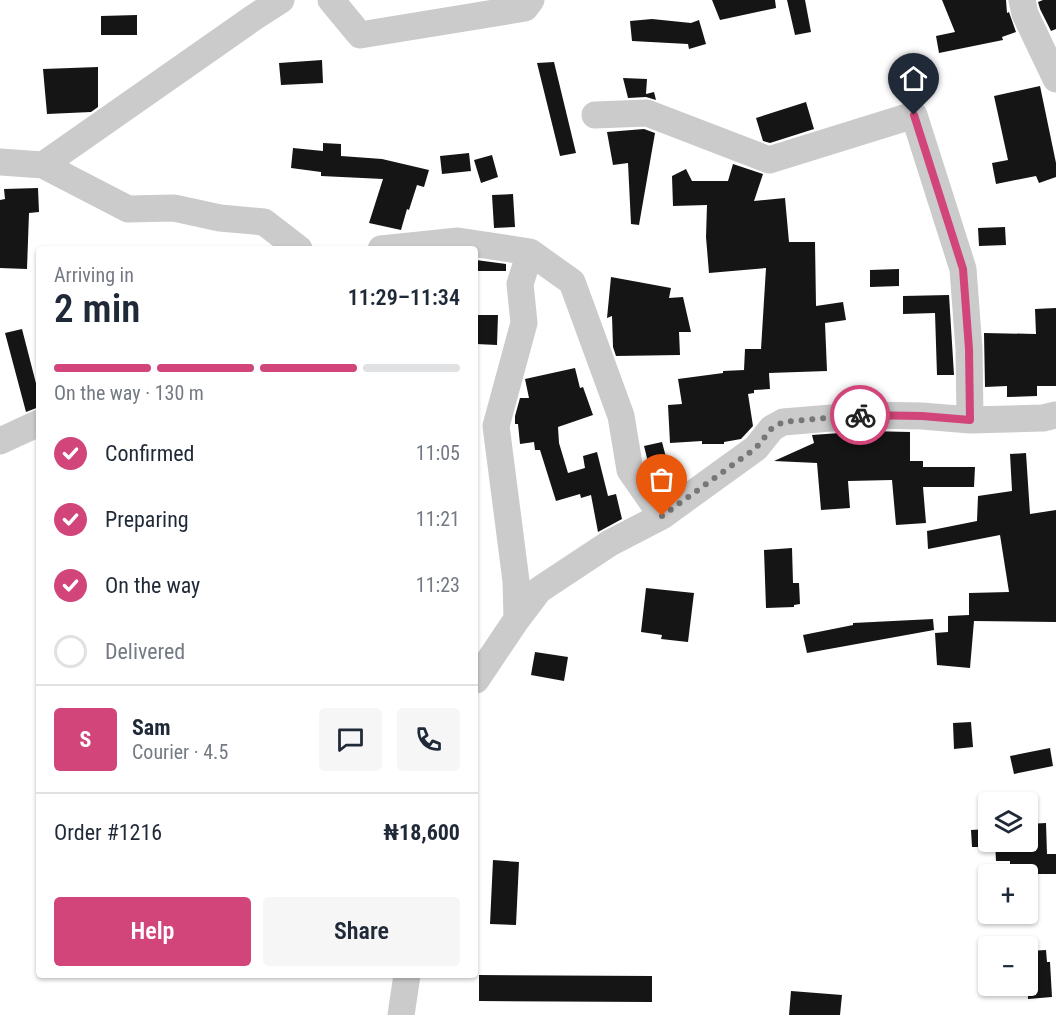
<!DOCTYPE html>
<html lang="en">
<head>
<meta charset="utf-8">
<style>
	:root { --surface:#fff; --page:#f6f6f7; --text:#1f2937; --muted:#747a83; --line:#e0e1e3; --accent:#d1457a }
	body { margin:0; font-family:"Roboto Condensed",sans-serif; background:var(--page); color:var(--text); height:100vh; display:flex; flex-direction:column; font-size:22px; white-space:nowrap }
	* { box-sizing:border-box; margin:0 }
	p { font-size:20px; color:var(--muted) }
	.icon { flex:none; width:33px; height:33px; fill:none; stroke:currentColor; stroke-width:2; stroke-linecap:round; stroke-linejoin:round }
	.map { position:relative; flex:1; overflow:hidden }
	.drawer { position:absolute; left:36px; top:246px; width:442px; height:732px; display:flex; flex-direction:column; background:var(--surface); border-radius:6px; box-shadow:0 2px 4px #0004 }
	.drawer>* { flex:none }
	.controls { position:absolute; left:978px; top:792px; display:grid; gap:12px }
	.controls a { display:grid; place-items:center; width:60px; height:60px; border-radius:6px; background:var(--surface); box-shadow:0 2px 4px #0004; font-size:30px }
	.pin { position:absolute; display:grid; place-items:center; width:51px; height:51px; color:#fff; margin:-62px -26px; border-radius:50% 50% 50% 0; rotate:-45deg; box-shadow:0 0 6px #0007 }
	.pin .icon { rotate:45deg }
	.courier { position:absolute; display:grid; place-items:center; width:60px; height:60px; margin:-30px; border:4px solid #d1457a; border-radius:50%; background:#fff; color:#222; box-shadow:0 2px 8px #0007 }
	.headline em { font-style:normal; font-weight:600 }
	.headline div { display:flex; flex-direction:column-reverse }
	.headline { display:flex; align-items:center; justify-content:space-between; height:102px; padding:0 18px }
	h1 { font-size:39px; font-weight:600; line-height:45px }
	.bar { display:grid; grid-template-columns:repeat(4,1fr); gap:9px 6px; align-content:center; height:72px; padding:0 18px }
	.bar i { height:8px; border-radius:4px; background:var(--line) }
	.bar .on { background:var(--accent) }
	.bar p { grid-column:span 4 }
	.line { display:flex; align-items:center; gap:15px; padding:0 18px; border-top:2px solid var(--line) }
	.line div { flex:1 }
	.round { display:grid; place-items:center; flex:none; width:63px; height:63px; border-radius:6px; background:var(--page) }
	ol { padding:0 18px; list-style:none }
	li { display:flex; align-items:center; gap:18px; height:66px }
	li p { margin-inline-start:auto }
	li .icon { padding:6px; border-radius:50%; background:var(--accent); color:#fff; stroke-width:4 }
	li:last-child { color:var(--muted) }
	li i { width:33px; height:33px; border:3px solid var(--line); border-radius:50% }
	.cta { display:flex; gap:12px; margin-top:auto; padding:12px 18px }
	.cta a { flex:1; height:69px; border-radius:6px; background:var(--accent); color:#fff; font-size:24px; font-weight:600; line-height:69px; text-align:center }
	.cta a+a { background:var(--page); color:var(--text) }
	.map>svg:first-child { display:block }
</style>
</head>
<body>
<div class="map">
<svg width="1056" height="1015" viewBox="0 0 1056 1015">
	<rect width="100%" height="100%" fill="#fff"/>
	<path fill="#151515" d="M 712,0 L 775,0 L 776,8 L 720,20 Z
		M 787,0 L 805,0 L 811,32 L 795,35 Z
		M 942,0 L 1006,0 L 1007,13 L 1009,12 L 1016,32 L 1002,37 L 1003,40 L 939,53 L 936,36 L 955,32 Z
		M 1043,0 L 1056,0 L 1056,29 L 1051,31 L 1040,9 L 1038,2 Z
		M 137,15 L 137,35 L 101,35 L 101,16 Z
		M 652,19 L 691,23 L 699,20 L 706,44 L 689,49 L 688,44 L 632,41 L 630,21 Z
		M 322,60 L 323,83 L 281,85 L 279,63 Z
		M 554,62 L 576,153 L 560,156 L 537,63 Z
		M 98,67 L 98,107 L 91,112 L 47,114 L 43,69 Z
		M 623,78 L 647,79 L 646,94 L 654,92 L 656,100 L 646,97 L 628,98 Z
		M 1040,86 L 1056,163 L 1056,177 L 1039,183 L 1036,176 L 996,184 L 992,163 L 1008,160 L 994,96 Z
		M 806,102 L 814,129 L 770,143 L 763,141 L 756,118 Z
		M 644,129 L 655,133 L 639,225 L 631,224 L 628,163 L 613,165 L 607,132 Z
		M 323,143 L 341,144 L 341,156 L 382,159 L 429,170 L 424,187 L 417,185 L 409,210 L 407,209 L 401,230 L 369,223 L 383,179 L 321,176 L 321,172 L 291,168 L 293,148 L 323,151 Z
		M 469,153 L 471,171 L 442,174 L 440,156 Z
		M 492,155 L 498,177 L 481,183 L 474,160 Z
		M 733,164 L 763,174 L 754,201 L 785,198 L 789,242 L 815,242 L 816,306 L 843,302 L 846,320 L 825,323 L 827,371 L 769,373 L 770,389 L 754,390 L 754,393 L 748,394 L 753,426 L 741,439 L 724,442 L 724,444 L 702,444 L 702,441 L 670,443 L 668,405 L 682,404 L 678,379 L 723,373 L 723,371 L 744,370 L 745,349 L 761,349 L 766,268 L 709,273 L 706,237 L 707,205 L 673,206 L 672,176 L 686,169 L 692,181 L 728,181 Z
		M 38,188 L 39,212 L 29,213 L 27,269 L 0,268 L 0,200 L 5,199 L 4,189 Z
		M 513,194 L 515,227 L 494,228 L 492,195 Z
		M 1005,227 L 1006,245 L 979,246 L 978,228 Z
		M 476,260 L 506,264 L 506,271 L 476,271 Z
		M 899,269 L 899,286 L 870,287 L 870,270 Z
		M 611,277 L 671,288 L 669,298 L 683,297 L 691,332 L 679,332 L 680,355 L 616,356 L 613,347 L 612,316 L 607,318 Z
		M 949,295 L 954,375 L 937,375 L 935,313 L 903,314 L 903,296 Z
		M 1056,308 L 1056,386 L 1037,386 L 1037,396 L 1007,397 L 1007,386 L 985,387 L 984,333 L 1036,334 L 1035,309 Z
		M 476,315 L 498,315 L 497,345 L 476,344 Z
		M 22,329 L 39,395 L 39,407 L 26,412 L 5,333 Z
		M 575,368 L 580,388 L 583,387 L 593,415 L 558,427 L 559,443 L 568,473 L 585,468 L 583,456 L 597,452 L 608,496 L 616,494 L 622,519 L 598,532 L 591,495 L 581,498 L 580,494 L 556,501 L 540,450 L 535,450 L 534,442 L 520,444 L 518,424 L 515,424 L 515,416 L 520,398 L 529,398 L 525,379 Z
		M 868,431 L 910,432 L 910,461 L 923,461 L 923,467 L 975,467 L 974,487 L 923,487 L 926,523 L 896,525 L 892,480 L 848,481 L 850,508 L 821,510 L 817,463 L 774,461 L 814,443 L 812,435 Z
		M 662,442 L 667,461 L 649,466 L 644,446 Z
		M 1026,453 L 1030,514 L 1056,510 L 1056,622 L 974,621 L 970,668 L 937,665 L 935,633 L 948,632 L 948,616 L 969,615 L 969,593 L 1009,592 L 1000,535 L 928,549 L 927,531 L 977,521 L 978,496 L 1012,491 L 1010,454 Z
		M 792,548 L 793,583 L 799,583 L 800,604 L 794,605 L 794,607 L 766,608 L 764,550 Z
		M 646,588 L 694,593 L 688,642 L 661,639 L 662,635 L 641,632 Z
		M 933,619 L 934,630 L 807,653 L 803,635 L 853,625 L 853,623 Z
		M 535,652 L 568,657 L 564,681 L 531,675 Z
		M 971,722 L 973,747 L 954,749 L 953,723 Z
		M 1050,748 L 1053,766 L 1014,774 L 1010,756 Z
		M 1046,823 L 1047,854 L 1056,854 L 1056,874 L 1010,874 L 1010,861 L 996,861 L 995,842 L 1028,842 L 1028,824 Z
		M 988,829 L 988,847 L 972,847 L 971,830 Z
		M 493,860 L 519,862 L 516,925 L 490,924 Z
		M 1046,950 L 1047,962 L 1050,962 L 1052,997 L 1028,999 L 1028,951 Z
		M 479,975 L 652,976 L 652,1002 L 479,1001 Z
		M 791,991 L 842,995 L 840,1015 L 789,1015 Z"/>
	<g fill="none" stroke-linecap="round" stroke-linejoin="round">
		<path stroke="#cbcbcb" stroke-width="27" d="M 281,0 L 253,18 L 43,165 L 128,209 L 174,208 L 220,218 L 264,222 L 299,249
			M 331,0 L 360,35 L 525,8 L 531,0
			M 1022,0 L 1025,14 L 1056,79
			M 595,115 L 647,113 L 769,160 L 914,115 L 963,269 L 969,349 L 970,420
			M 0,162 L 43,165
			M 381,249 L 458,241 L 530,252 L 520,284 L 524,323 L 496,426 L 516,581 L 517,619 L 476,680
			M 530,252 L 572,282 L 621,416 L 630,470 L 662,516
			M 0,441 L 39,423
			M 517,619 L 539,590 L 610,543 L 662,516 L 756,448 L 772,428 L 783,422 L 868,415 L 922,416 L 970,420 L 1043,418 L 1056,415
			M 401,1015 L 407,975"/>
	</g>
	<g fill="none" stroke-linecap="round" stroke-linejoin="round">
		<path stroke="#777" stroke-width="6" stroke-dasharray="0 10.8" d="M 662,516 L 756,448 L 772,428 L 783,422 L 860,415"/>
		<path stroke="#d1457a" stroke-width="8" d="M 860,415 L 922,416 L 970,420 L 969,349 L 963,269 L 914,115"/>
	</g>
</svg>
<div class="controls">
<a><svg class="icon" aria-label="layers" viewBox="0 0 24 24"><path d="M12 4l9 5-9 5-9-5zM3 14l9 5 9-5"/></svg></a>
<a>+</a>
<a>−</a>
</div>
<div class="pin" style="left:662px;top:516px;background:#ea580c"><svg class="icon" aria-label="bag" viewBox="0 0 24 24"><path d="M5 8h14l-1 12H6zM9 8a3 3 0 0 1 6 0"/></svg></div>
<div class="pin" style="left:914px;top:115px;background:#1f2937"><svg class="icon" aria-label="home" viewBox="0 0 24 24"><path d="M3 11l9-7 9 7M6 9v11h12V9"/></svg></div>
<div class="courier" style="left:860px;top:415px"><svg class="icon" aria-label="bike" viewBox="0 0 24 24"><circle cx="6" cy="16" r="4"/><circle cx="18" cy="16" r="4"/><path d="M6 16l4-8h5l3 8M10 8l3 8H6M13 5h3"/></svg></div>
<section class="drawer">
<div class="headline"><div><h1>2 min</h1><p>Arriving in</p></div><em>11:29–11:34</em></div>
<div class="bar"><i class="on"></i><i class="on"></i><i class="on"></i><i></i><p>On the way · 130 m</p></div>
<ol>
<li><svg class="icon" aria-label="check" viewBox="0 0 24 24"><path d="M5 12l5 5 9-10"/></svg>Confirmed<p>11:05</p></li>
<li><svg class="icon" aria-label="check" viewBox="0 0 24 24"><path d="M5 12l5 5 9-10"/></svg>Preparing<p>11:21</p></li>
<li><svg class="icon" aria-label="check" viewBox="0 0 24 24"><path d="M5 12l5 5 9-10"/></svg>On the way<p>11:23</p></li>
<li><i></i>Delivered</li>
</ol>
<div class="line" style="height:108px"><b class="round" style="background:var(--accent);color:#fff">S</b><div><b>Sam</b><p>Courier · 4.5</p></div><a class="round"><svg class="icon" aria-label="chat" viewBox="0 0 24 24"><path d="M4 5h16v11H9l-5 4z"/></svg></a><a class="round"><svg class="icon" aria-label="phone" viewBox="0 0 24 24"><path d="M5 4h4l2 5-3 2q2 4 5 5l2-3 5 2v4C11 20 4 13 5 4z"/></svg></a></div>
<div class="line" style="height:78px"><div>Order #1216</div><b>₦18,600</b></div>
<div class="cta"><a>Help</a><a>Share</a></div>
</section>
</div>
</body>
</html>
